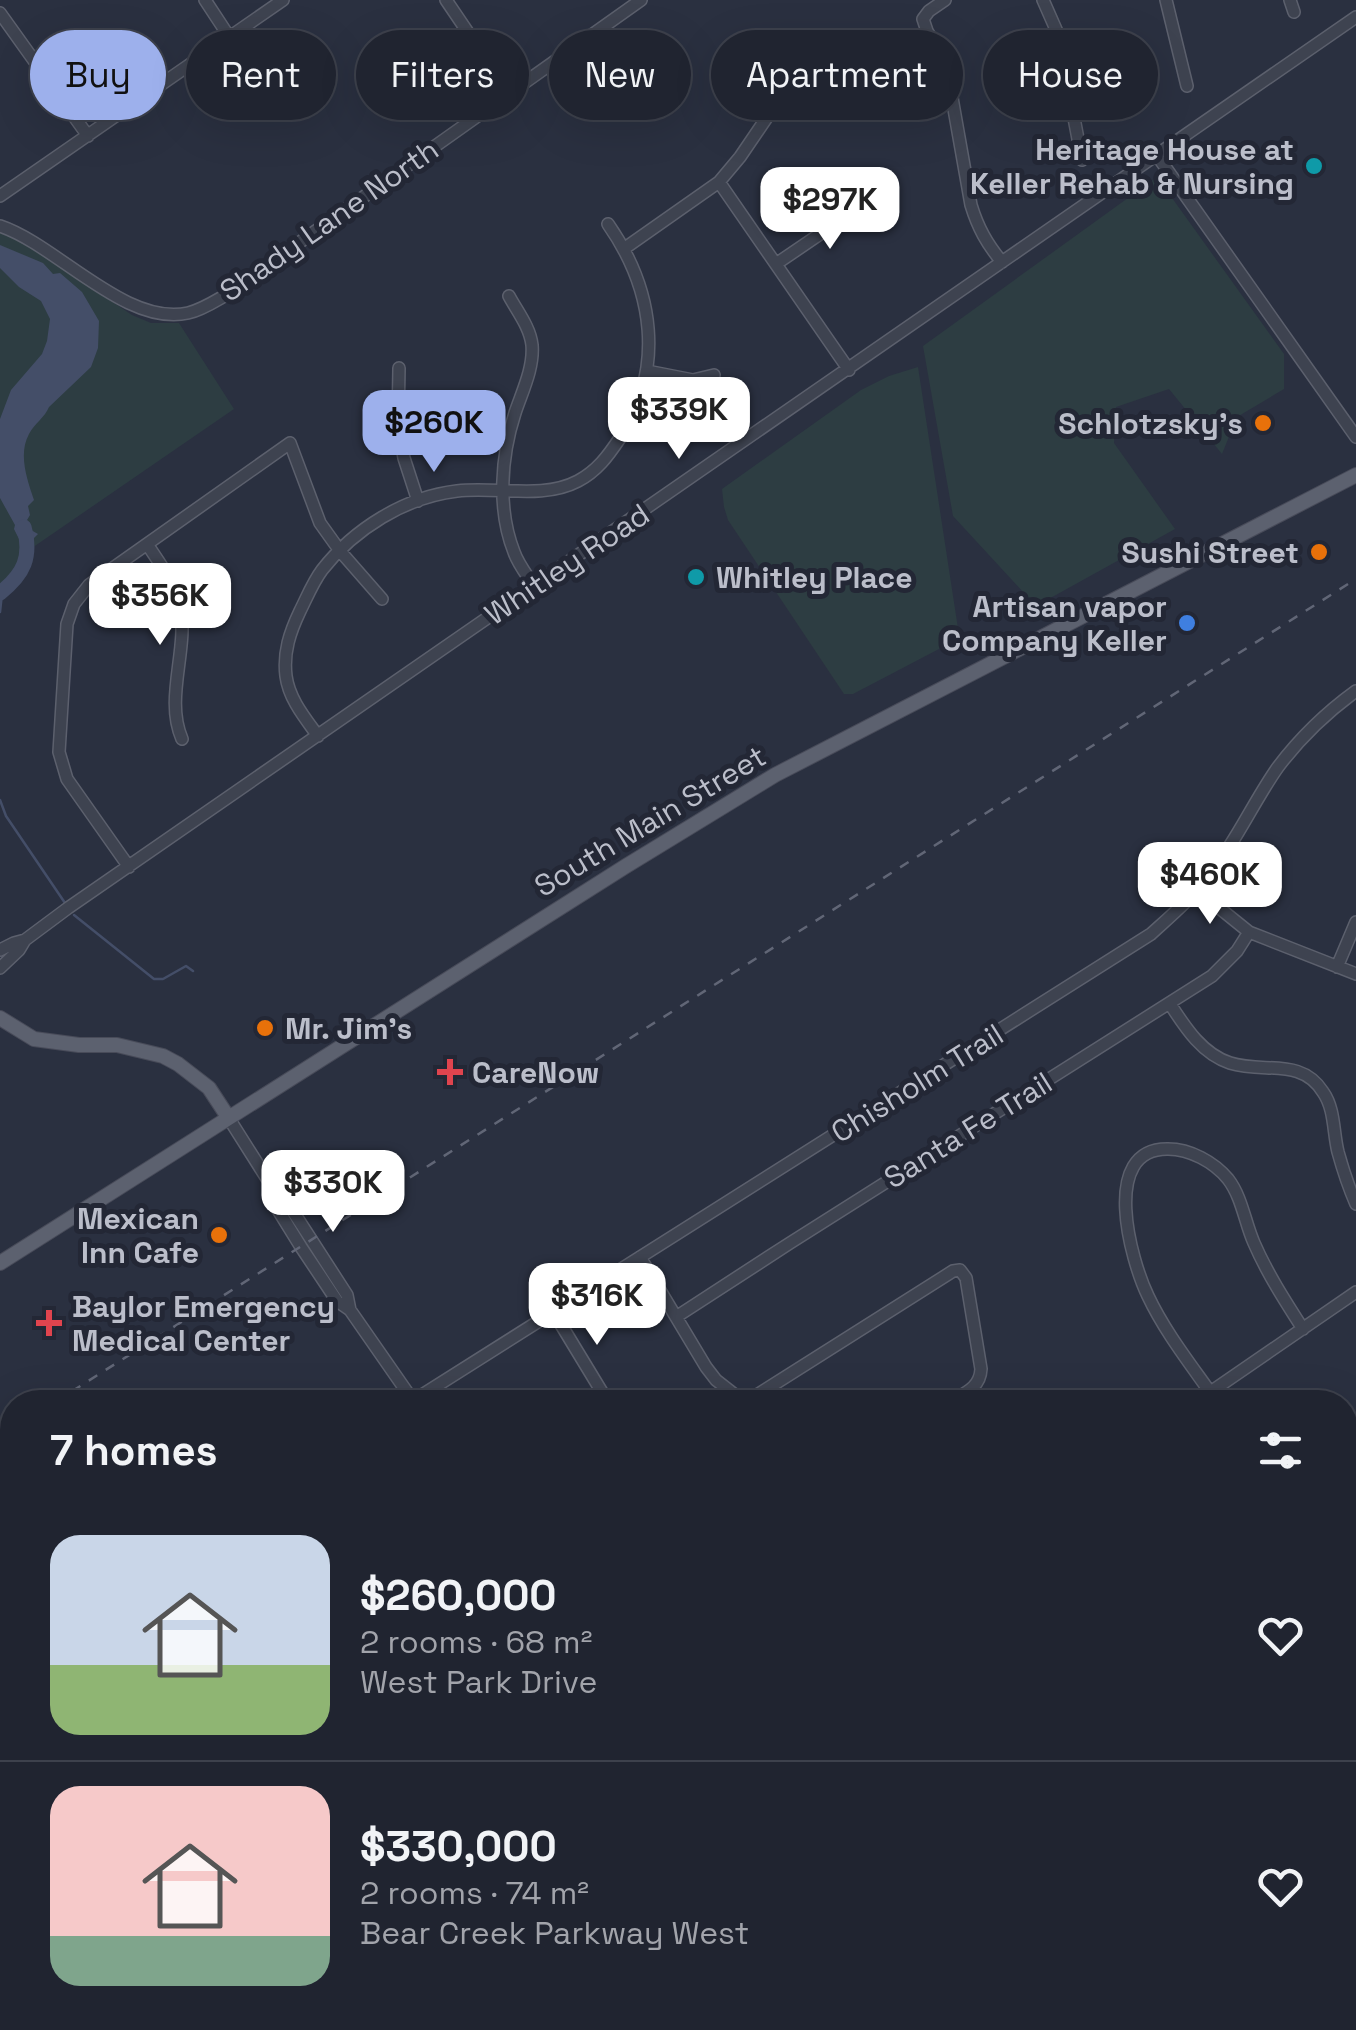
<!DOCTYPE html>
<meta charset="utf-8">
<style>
body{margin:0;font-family:"Space Grotesk",sans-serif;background:#282c38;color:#f1f3f6;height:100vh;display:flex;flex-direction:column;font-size:38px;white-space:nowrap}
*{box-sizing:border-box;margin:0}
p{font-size:32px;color:#a2a4ab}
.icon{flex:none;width:55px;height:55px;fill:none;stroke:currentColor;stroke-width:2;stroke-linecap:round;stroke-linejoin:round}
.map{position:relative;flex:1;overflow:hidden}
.details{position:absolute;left:0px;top:1390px;width:1358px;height:640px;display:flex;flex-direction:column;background:#202430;border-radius:40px 40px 0 0;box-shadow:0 10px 40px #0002,0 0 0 2px #3d414c}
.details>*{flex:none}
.hud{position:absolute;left:30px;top:30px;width:1298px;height:90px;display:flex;gap:20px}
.price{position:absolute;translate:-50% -85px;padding:0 22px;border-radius:20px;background:#fff;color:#222;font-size:32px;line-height:65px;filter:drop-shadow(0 2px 5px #0008)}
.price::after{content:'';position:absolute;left:50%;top:60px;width:30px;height:22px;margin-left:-15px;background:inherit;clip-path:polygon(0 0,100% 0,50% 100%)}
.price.current{background:#9db0ec;color:#111}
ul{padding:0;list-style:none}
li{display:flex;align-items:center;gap:30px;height:250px;padding:0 50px}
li+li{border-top:2px solid #3d414c}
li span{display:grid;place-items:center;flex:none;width:280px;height:200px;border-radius:30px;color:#555}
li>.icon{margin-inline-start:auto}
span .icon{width:120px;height:120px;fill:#fffc;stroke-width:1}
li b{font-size:42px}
h2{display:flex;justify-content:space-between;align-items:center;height:120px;padding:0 50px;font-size:42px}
.chip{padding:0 35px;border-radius:45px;background:#202430;box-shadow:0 10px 40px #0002,0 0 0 2px #3d414c;font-size:35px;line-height:90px}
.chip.current{background:#9db0ec;color:#111}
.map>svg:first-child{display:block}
.green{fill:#2d3d42}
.water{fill:#444e68}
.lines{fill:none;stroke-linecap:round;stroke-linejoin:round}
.stream{stroke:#444e68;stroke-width:2.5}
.river{stroke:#444e68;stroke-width:15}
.minor-casing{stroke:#5c606d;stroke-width:14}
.major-casing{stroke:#484b59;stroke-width:16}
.minor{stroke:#3e4350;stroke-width:11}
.major{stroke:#5c616f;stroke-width:14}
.rail{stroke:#616676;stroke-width:2.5;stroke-dasharray:10 10;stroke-linecap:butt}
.culture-dot{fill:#0f9aa8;stroke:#232735;stroke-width:4}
.food-dot{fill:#e8710a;stroke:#232735;stroke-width:4}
.shop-dot{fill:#3f7fe0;stroke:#232735;stroke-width:4}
.health-dot{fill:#e0444e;stroke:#232735;stroke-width:4}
.labels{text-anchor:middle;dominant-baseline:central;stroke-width:10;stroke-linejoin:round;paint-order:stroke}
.poi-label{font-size:30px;font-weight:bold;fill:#bbbeca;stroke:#232735;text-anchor:end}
.street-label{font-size:30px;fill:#bbbeca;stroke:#232735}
</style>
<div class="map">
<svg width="1356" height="2030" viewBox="0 0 1356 2030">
<rect width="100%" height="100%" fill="#2a3040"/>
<path class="green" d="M1157 177 1284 354V389L1237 417 1222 454 1169 389 1116 407 1114 443 1175 529 1036 606 953 516 923 346Z
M0 226 132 315 151 323H179L234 409 29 550 20 572 0 593Z
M918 367 959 635 939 649 853 694H844L728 520 724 507 722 489 861 390 889 376Z
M0 1453 12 1471V2018H432L414 2030H0Z"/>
<path class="water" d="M0 245 43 263 53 274 60 273 82 292 99 321 98 348 91 367 49 407C45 417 35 423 29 434 18 454 27 479 34 500L28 506 30 515 27 520 31 530 38 534 34 538V542L21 543 14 529 15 525 0 498V419L11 390 42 354 47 341 50 319 41 301 19 287 0 268Z"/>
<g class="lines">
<path class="stream" d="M0 612 2 593
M0 800 6 816 65 903
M74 915 154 979H163L186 966 193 971
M0 2016 10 2030"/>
<path class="river" d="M0 593C24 574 32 557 24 527
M0 1451 12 1463
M664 2018 669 2030"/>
<g class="minor-casing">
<path id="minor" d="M205 0 230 38
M446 0 509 93
M945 0 929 11 923 19 927 31 946 64 971 205C978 228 987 244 1002 262
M1043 0 1058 34 1082 160
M1166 0 1187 86
M1290 0 1294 12
M0 13 88 136
M1156 154 1356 437
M719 182 849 370
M0 196 283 0
M0 226C57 245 126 327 188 313 201 310 212 303 224 296L641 0
M625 248 719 182 740 157 772 110 817 76 836 67
M776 264 845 217 852 209
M509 296C517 311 530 327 532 345 534 368 522 392 515 413 501 456 497 509 514 552 518 564 527 575 534 586
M399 368 398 424 404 458 418 501
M647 371 693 380 714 375
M147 544C160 564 175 583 180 606 189 649 164 698 182 739
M318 736C305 718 289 699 286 676 283 652 290 632 300 611 307 597 313 582 322 570 354 529 405 497 457 491 496 486 542 500 578 481 597 471 608 456 620 438 665 368 654 290 608 224
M129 867 67 779 59 752 67 624 74 604 89 585 290 443 320 523 340 551 382 599
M1197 890 1249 932 1356 974
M0 950 14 943 25 940
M1337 967 1356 922
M0 968 19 950 25 940 68 908 1356 17
M1170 1004C1185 1027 1202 1054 1230 1063 1264 1074 1301 1057 1323 1092 1335 1109 1333 1132 1338 1152 1343 1170 1349 1188 1356 1204
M228 1117 271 1185 285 1199 347 1295 350 1310 414 1402
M271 1185 275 1205 301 1247 337 1301 350 1310
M640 1257 706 1367 716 1380 744 1402
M554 1313 608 1402
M676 1317 790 1243 1212 976 1237 951 1249 932
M1210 1392C1188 1361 1164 1330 1148 1296 1131 1261 1099 1148 1168 1149 1190 1149 1214 1162 1228 1179 1242 1197 1245 1223 1254 1243 1267 1273 1285 1301 1303 1329
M411 1402 1151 934C1172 915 1194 896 1211 873 1237 840 1254 801 1278 767 1300 738 1327 712 1356 691
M746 1402 953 1271 960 1270 966 1278 981 1369C980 1388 965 1393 950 1402
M1196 1402 1356 1292
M1345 1571 1356 1563
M0 1679 12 1663
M0 1902 12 1920
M1345 1953 1356 1945
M81 2018 89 2030
M894 2018 903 2030
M1232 2030 1250 2018"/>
</g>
<g class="major-casing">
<path id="major" d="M0 1018 34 1039 79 1045H117L163 1056 178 1064 209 1088 228 1117
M0 1263 626 866 775 775 1356 475"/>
</g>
<use href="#minor" class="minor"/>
<use href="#major" class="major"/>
<path class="rail" d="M55 1402 1356 579
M0 1438 12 1430"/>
</g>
<g class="culture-dot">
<circle cx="1314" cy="166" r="10"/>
<circle cx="696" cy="577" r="10"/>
</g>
<g class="food-dot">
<circle cx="1263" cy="423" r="10"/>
<circle cx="1319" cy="552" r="10"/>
<circle cx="265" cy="1028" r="10"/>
<circle cx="219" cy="1235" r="10"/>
</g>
<circle class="shop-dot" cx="1187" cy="623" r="10"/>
<g class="health-dot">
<path d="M445 1057h10v10h10v10h-10v10h-10v-10h-10v-10h10z"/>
<path d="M44 1308h10v10h10v10h-10v10h-10v-10h-10v-10h10z"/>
</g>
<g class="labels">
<g class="poi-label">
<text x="1294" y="149">Heritage House at<tspan x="1294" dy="34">Keller Rehab &amp; Nursing</tspan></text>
<text x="1243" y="423">Schlotzsky's</text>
<text x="1299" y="552">Sushi Street</text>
<text x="716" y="577" text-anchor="start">Whitley Place</text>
<text x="1167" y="606">Artisan vapor<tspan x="1167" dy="34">Company Keller</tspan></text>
<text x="285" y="1028" text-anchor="start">Mr. Jim's</text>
<text x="472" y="1072" text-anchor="start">CareNow</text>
<text x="199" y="1218">Mexican<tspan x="199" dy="34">Inn Cafe</tspan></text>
<text x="72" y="1306" text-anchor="start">Baylor Emergency<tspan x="72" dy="34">Medical Center</tspan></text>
</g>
<g class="street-label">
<text transform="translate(329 220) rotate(-35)">Shady Lane North</text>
<text transform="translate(567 564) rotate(-34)">Whitley Road</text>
<text transform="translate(650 821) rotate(-31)">South Main Street</text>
<text transform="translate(917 1083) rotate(-32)">Chisholm Trail</text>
<text transform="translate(968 1130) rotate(-32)">Santa Fe Trail</text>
</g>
</g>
</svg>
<b class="price" style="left:830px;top:252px">$297K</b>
<b class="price" style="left:679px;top:462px">$339K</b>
<b class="price current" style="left:434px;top:475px">$260K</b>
<b class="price" style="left:160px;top:648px">$356K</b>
<b class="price" style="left:1210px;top:927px">$460K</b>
<b class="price" style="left:333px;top:1235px">$330K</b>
<b class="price" style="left:597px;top:1348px">$316K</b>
<div class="hud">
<a class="chip current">Buy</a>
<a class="chip">Rent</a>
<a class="chip">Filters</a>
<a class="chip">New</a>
<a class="chip">Apartment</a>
<a class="chip">House</a>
</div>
<section class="details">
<h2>7 homes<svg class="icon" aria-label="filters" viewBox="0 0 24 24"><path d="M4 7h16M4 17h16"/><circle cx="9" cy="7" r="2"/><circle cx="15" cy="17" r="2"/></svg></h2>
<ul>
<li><span style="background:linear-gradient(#c9d6e8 65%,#8fb573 0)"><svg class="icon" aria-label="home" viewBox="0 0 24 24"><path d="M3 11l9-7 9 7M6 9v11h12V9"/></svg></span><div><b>$260,000</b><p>2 rooms · 68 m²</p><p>West Park Drive</p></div><svg class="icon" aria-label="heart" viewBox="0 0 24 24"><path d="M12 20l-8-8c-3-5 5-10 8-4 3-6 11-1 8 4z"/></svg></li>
<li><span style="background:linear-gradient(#f6c9c9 75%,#7fa58c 0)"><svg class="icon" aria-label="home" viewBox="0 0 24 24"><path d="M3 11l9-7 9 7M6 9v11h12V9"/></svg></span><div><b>$330,000</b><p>2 rooms · 74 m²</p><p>Bear Creek Parkway West</p></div><svg class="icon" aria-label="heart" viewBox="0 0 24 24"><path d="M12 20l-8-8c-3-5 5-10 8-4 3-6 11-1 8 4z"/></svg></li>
</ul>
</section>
</div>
